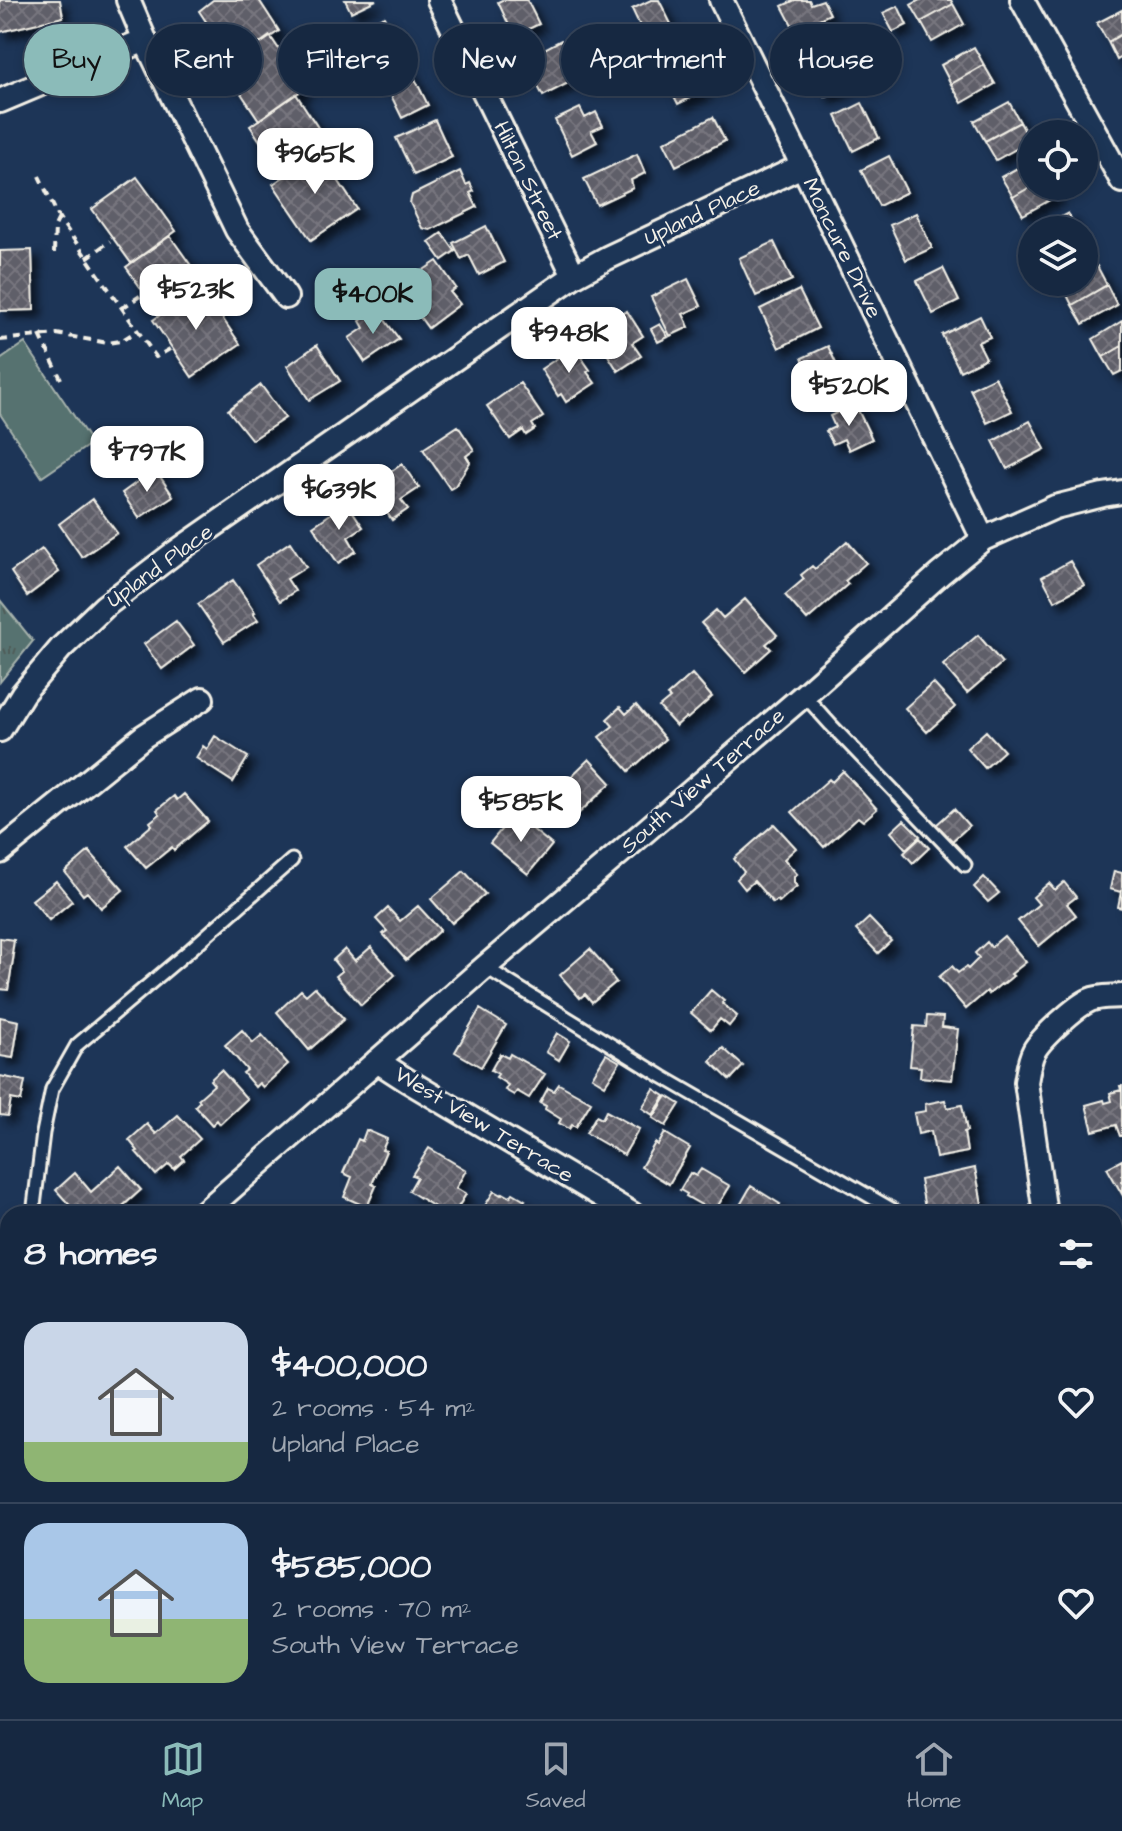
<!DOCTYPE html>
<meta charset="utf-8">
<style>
body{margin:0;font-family:"Architects Daughter",sans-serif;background:#23344c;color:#f1f3f6;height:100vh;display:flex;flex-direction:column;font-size:30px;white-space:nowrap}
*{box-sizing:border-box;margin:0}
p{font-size:26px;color:#9ea6b1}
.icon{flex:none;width:44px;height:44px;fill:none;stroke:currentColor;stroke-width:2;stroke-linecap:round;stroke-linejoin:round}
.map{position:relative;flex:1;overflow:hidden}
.side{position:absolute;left:0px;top:1206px;width:1122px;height:514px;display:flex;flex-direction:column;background:#162841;border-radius:24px 24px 0 0;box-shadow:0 4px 12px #0003,0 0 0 2px #35445a}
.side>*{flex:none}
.top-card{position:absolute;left:24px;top:24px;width:1074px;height:72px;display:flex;gap:16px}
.controls{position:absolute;left:1018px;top:120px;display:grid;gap:16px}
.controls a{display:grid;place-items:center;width:80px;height:80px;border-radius:50%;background:#162841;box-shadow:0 4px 12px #0003,0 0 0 2px #35445a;font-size:40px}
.price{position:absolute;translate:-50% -68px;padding:0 18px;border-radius:16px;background:#fff;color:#222;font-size:26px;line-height:52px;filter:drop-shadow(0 2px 4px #0008)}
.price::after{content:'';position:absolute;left:50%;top:48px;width:24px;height:18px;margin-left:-12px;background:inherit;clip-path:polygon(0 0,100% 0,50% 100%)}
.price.selected{background:#8bbbb9;color:#111}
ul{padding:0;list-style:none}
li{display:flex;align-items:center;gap:24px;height:200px;padding:0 24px}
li+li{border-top:2px solid #35445a}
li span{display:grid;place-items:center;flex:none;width:224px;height:160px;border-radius:24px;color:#555}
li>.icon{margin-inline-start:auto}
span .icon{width:96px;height:96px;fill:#fffc;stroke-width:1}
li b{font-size:34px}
h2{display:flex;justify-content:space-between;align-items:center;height:96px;padding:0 24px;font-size:34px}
.tag{padding:0 28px;border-radius:36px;background:#162841;box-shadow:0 4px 12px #0003,0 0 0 2px #35445a;font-size:28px;line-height:72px}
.tag.selected{background:#8bbbb9;color:#111}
.menu{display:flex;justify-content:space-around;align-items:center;height:112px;border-top:2px solid #35445a;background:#162841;font-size:22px;color:#9ea6b1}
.menu a{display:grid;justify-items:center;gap:4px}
.menu .selected{color:#8bbbb9}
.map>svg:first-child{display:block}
.grass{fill:url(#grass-tufts);stroke:#a6b2ac;stroke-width:2}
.pitch{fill:#577270;stroke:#a6b2ac;stroke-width:2}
.building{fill:url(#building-cross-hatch);stroke:#f4f1e8;stroke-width:2;filter:url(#shadow)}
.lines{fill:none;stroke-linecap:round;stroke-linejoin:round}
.lane-casing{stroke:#f4f1e8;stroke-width:17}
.street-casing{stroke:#f4f1e8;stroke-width:28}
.path{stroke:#f4f1e8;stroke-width:4;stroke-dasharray:8 6;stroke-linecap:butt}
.lane{stroke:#1d3557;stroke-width:11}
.street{stroke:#1d3557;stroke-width:22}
.labels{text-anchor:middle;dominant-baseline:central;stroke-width:6;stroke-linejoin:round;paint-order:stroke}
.street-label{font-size:22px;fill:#f4f1e8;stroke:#1d3557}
</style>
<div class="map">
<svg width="1122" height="1719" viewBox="0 0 1122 1719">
<defs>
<pattern id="grass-tufts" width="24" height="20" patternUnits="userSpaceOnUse" patternTransform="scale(2)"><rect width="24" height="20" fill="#577270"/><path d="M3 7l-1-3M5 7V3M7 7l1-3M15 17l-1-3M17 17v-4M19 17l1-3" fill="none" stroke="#4f5b59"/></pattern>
<pattern id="building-cross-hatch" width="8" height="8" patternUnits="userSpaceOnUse" patternTransform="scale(2)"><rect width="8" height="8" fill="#5f5e69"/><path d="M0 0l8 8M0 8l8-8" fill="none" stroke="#77767e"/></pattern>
<filter id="shadow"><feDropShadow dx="7" dy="7" stdDeviation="4" flood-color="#0009"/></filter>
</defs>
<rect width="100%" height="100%" fill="#1d3557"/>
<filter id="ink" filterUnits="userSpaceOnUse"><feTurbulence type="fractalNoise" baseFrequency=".0125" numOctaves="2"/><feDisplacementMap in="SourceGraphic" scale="16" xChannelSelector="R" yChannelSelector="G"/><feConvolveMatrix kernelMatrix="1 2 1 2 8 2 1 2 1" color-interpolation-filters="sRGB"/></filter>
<g filter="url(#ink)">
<path class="grass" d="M0 600 33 641 0 682Z"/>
<path class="pitch" d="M25 343 92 443 42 477 0 414V360Z"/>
<path class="building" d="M0 0H60L63 17 0 32Z
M213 0H259L279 31 233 62 199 11Z
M345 0H376L351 12Z
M502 0H527L539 24 514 36 498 2Z
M651 0H659L675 32 649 45 632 9Z
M795 0H809L811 4 823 0 830 14 819 19 824 30 801 42 782 6Z
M920 0H951L953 4 921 22 911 5Z
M953 4 964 24 932 42 921 22Z
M898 6 907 25 893 32 883 13Z
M1122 10V34L1108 42 1097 23Z
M384 16 402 53 377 66 371 53 363 57 359 49 367 45 359 29Z
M1122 34V57L1117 60 1108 42Z
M270 36 305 88 259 120 224 68Z
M561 40 571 58 561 64 570 82 543 96 524 60Z
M974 47 984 65 951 84 941 65Z
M834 49 839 57 847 53 856 71 847 76 851 84 825 97 808 62Z
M687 56 693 67 699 64 705 76 699 79 705 91 678 104 660 68Z
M984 65 995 84 962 103 951 84Z
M410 69 428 105 402 118 384 81Z
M296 94 330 146 284 177 250 126Z
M1009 102 1020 122 985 141 974 121Z
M862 103 879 138 853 151 836 116Z
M580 108 585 118 596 112 603 126 591 131 597 142 572 155 555 120Z
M713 117 725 141 676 166 664 142Z
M435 120 452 157 414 175 396 138Z
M1020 122 1030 141 996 160 985 141Z
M320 153 357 209 311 240 273 184Z
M637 154 645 173 631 180 633 188 597 205 584 179Z
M889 156 907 192 879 206 861 170Z
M1032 160V186L1013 197 1001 177Z
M460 171 466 185 470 183 474 191 470 193 477 207 430 230 422 228 410 203 412 195Z
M137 177 176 231 131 263 92 209Z
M1032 186H1051L1057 196 1023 215 1013 197Z
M916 213 932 248 906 260 890 225Z
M1068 213 1077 230H1037Z
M486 226 504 262 479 275 469 255 461 259 453 243Z
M442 233 455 251 442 260 429 242Z
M170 236 204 284 160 315 126 267Z
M774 242 792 280 756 296 739 258Z
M32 250 34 310 0 311V251Z
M437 261 456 288 450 292 460 304 428 328 398 287Z
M1097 266 1107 285 1072 305 1062 285 1067 282H1084V273Z
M943 268 959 301 933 314 917 281Z
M688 279 701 306 683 314 689 327 670 336 651 297Z
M1107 285 1117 305 1083 324 1072 305Z
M201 287 240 344 192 377 153 320Z
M799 290 818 328 779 348 760 309Z
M376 308 399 339 365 362 349 338 364 328 360 321Z
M627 311 643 336 632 343 641 356 618 371 594 333Z
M980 316 990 337 978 342 986 358 960 371 942 335Z
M1122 321V346L1103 357 1093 339Z
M660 324 668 337 658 342 651 329Z
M317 345 340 381 309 400 287 366Z
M828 346 848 390 829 399 825 391 809 399 800 379 809 375 802 358Z
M1122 346V371L1114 375 1103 357Z
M574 347 590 370 587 372 595 383 566 402 561 394 558 396 541 369Z
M995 377 1012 411 987 423 970 389Z
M520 383 543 417 532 424 535 429 526 435 523 430 510 439 487 406Z
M261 385 285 418 252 440 228 410Z
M855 404 872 439 849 450 844 439 833 444 826 431 835 427 830 416Z
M1030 421 1045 449 1007 469 993 441Z
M458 426 474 450 466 456 470 462 455 486 450 489 423 449Z
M402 464 419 488 401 500 408 509 392 520 369 487Z
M155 469 173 496 139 518 122 493Z
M92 499 117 533 82 557 59 524Z
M347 503 363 527 348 537 356 551 338 563 313 526Z
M847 541 866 563 845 581 848 584 807 620 785 595 804 579 801 575 812 566 815 569Z
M290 542 306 567 287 579 295 591 280 601 256 565Z
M42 549 59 572 27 596 11 572Z
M1070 561 1084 585 1055 601 1042 577Z
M233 580 255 612 253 613 258 620 224 642 198 604Z
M745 599 777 635 766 644 771 649 745 672 701 623 716 610 723 618Z
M176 621 194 645 162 669 144 644Z
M978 635 1002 663 967 693 943 665Z
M692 674 712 697 687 719 686 717 676 726 659 707 670 698 667 696Z
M933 683 955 707 927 732 905 708Z
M636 705 665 739 629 771 599 737 613 726 607 719 620 707 626 714Z
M986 731 1004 751 985 768 967 748Z
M215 736 248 757 233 782 196 758 203 746 207 749Z
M589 759 611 783 579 813 557 790Z
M843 771 877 809 863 821 858 817 824 847 792 812 829 779 832 782Z
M184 794 208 821 174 850 172 847 146 868 127 846 152 825 150 822 160 814 157 810 174 796 177 800Z
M954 809 969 826 951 842 936 825Z
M514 814 552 845 528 874 490 843Z
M904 820 920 836 906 849 891 832Z
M774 824 796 848 784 859 797 874 794 877V883L797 886 779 902 777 900 773 903 754 881 745 889 737 879 744 872 734 859Z
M920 838 929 848 913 863 904 853Z
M89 851 123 890 101 908 87 892 83 895 65 872Z
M464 871 485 894 452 923 431 899Z
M1114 871 1122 873V908L1118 907 1121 892 1110 889Z
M984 877 999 893 988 902 974 887Z
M56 881 72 901 49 920 32 900Z
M1064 882 1076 897 1067 904 1076 915 1039 946 1018 921 1039 904 1033 897 1049 883 1055 890Z
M418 906 440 930 406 960 383 934 387 931 376 919 388 908 400 921Z
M869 918 891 941 878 953 856 930Z
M1004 936 1026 962 1011 974 1013 976 1002 985 1001 984 989 994 987 991 966 1009 939 977 952 966 958 973 966 967 968 969 979 958 975 953 987 942 991 947Z
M0 938 14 940 12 954H14L8 990 0 989Z
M371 947 395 975 361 1005 336 976 342 971 333 960 345 949 355 961Z
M590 949 610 972 609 973 616 982 592 1002 585 994 580 998 560 975Z
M315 987 344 1019 309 1050 277 1012 301 990 306 995Z
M711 990 724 1001 722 1003 737 1016 729 1026 720 1019 711 1030 691 1013Z
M480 1009 506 1025 481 1067 455 1052Z
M927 1016 943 1017 942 1027 958 1029 952 1080 920 1077 921 1067 910 1066 914 1026 926 1027Z
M0 1017 19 1021 13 1058 0 1056Z
M242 1030 253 1043 262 1035 288 1064 263 1087 259 1083 255 1087 243 1073 247 1070 225 1045Z
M557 1033 570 1041 559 1060 546 1052Z
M723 1048 743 1066 730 1080 710 1061Z
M500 1054 508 1058 510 1054 545 1074 529 1098 517 1091 514 1095 505 1090 508 1085 496 1077 498 1074 491 1070Z
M606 1054 620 1062 605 1085 592 1077Z
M221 1070 247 1099 220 1124 217 1120 212 1125 195 1106 200 1101 198 1099 214 1085 210 1080Z
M0 1076 25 1081 21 1101 11 1099 8 1116 0 1115Z
M559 1084 591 1102 576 1127 572 1125 569 1129 559 1123 561 1119 545 1109 546 1106 540 1103 548 1088 554 1091Z
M1120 1086H1122V1136H1120L1116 1125 1093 1131 1086 1105 1104 1100 1105 1103 1112 1101 1110 1093 1121 1090Z
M654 1089 665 1096 653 1115 642 1108Z
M667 1096 680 1104 666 1126 653 1118Z
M945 1100 947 1108 962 1105 967 1131 964 1132 967 1152 936 1158 931 1131 918 1134 914 1113 926 1111 925 1104Z
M606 1111 639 1129 624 1155 586 1133 596 1116 602 1119Z
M178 1115 200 1139 181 1156 184 1160 174 1169 169 1164 156 1175 136 1152 138 1151 129 1140 147 1124 156 1134Z
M366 1130 387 1139 382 1150 386 1151 372 1184 376 1186 367 1207 344 1197 352 1177 343 1173 358 1139 362 1141Z
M665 1133 690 1148 669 1184 641 1167 655 1143 658 1145Z
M429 1148 466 1170 456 1188 466 1194 454 1214H440L436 1212 438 1209 409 1191 417 1177 412 1175Z
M1122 1160V1194L1107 1168Z
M120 1166 141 1190 123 1206 126 1210 121 1214H112L110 1212 108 1214H91L88 1211 85 1214 78 1206 74 1210 56 1190 75 1173 91 1192Z
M975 1168 984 1214H926L920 1180Z
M701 1169 730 1186 714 1212 686 1196 687 1194 680 1190 690 1173 696 1176Z
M751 1186 780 1204 774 1214H735Z
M494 1191 501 1195 503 1193 510 1197 513 1193 525 1200 522 1204 530 1209 527 1214H480Z
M0 1349 8 1350 5 1374 0 1373Z
M0 1597 8 1599 7 1664 0 1662Z
M1122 1646V1686L1118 1680 1114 1683V1652Z
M464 1712H497L496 1719H462Z
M515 1712H550L549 1719H514Z
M578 1712H632L630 1719H577Z
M651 1712 681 1717V1715L708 1719H649Z"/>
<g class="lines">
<g class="lane-casing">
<path id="lane" d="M804 695 831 725 965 865
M485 967 663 1077 895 1211 897 1214
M33 1214 43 1133 52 1089 77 1045 191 949 292 860
M0 1410 8 1411
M1114 1518 1122 1530
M0 1689 8 1691
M126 1712 165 1719"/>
</g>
<g class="street-casing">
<path id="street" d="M128 0 145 40 237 230 286 297
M439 0 574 276
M721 0 813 187 983 539
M1022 0 1122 181
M0 101 145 40
M0 730 23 693 61 648 105 606 173 554 574 276 607 258 802 166
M0 852 144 736 202 699
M377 1061 408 1081 632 1214
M202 1214 485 967 635 840 804 695 940 574 983 539 1055 507 1103 495 1122 492
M1045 1214 1026 1082C1028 1072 1029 1060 1034 1051 1041 1038 1076 1006 1090 1000 1099 996 1112 997 1122 996
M0 1254 8 1256
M1114 1284 1122 1286
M0 1546 8 1548
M982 1712 1030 1718 1052 1712
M1078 1712 1083 1719
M428 1719 429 1712"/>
</g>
<path class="path" d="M39 176 59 218 156 357 170 349
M54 253 55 226 59 218
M87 258 110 241
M122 308 140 296
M40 335 61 379
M0 340 57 334 108 343 121 341 137 331"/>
<use href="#lane" class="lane"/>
<use href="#street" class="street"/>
</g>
</g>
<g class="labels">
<g class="street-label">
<text transform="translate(528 181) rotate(64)">Hilton Street</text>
<text transform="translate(702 213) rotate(-25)">Upland Place</text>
<text transform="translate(842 248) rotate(64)">Moncure Drive</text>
<text transform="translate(160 566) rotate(-36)">Upland Place</text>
<text transform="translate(703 781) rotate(-41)">South View Terrace</text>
<text transform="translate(484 1125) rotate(31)">West View Terrace</text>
</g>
</g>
</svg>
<div class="controls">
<a><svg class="icon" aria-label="locate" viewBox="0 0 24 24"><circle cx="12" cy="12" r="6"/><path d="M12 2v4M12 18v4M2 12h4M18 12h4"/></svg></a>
<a><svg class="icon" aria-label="layers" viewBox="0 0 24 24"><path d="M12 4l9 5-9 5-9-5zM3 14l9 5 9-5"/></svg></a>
</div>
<b class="price" style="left:315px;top:196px">$965K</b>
<b class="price" style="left:196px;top:332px">$523K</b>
<b class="price selected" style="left:373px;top:336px">$400K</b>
<b class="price" style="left:569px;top:375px">$948K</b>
<b class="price" style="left:849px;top:428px">$520K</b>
<b class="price" style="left:147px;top:494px">$797K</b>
<b class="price" style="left:339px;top:532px">$639K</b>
<b class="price" style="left:521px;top:844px">$585K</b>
<div class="top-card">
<a class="tag selected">Buy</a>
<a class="tag">Rent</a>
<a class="tag">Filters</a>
<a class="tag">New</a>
<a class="tag">Apartment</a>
<a class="tag">House</a>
</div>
<section class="side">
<h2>8 homes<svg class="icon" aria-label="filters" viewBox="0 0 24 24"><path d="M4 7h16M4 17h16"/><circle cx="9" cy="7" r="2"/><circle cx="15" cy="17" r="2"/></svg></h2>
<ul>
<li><span style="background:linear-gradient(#c9d6e8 75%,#8fb573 0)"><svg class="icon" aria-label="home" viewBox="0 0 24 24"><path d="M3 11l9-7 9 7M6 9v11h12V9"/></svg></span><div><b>$400,000</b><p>2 rooms · 54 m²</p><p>Upland Place</p></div><svg class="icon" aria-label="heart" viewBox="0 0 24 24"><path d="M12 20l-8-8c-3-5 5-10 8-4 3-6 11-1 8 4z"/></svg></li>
<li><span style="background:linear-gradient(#a9c7e8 60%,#8fb573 0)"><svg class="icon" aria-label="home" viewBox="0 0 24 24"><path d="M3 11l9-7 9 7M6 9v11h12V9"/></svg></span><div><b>$585,000</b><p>2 rooms · 70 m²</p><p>South View Terrace</p></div><svg class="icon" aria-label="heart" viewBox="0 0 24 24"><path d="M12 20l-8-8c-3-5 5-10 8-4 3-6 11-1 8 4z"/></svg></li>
</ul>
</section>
</div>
<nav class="menu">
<a class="selected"><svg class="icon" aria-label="map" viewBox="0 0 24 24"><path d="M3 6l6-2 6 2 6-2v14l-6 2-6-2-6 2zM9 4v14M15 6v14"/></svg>Map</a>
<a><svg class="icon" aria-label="saved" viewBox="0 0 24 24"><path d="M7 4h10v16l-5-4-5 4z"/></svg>Saved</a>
<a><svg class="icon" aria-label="home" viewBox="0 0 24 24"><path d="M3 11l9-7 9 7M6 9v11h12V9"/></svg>Home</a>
</nav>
